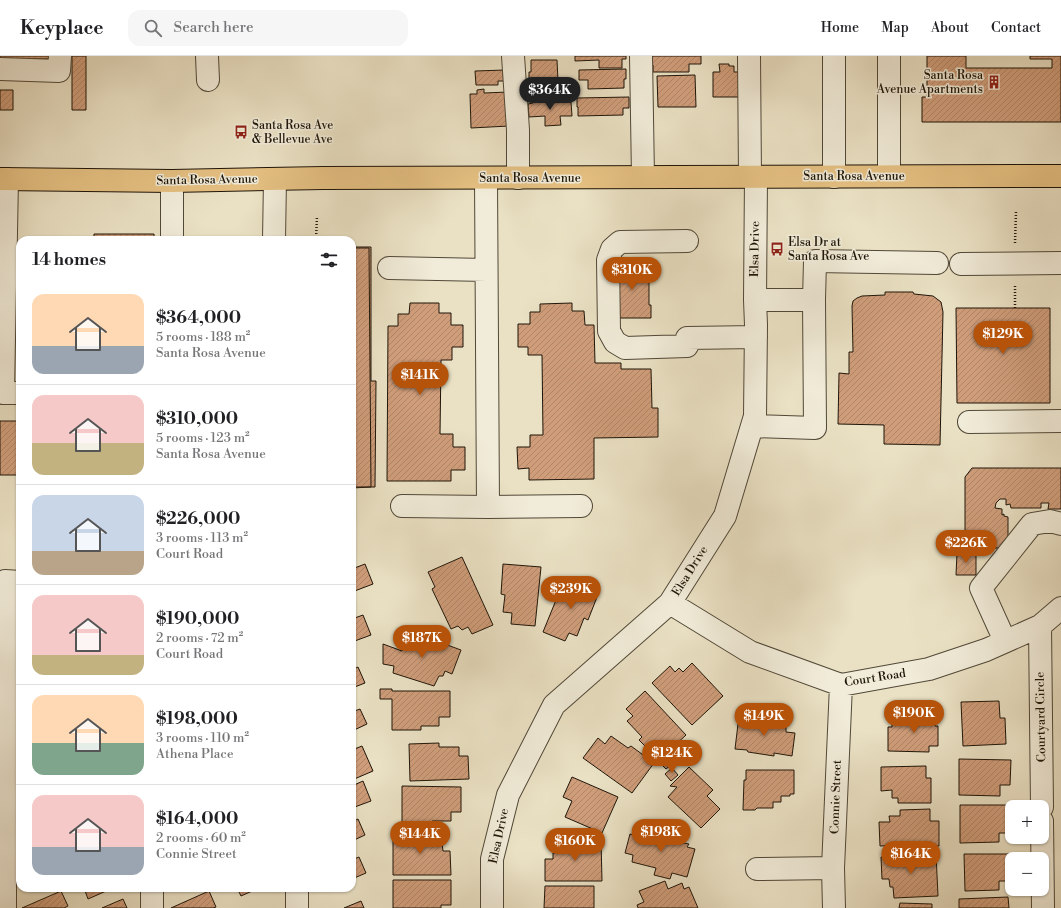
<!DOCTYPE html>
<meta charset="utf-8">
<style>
body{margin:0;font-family:"Libre Bodoni",serif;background:#f6f6f6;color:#202124;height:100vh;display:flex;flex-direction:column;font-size:15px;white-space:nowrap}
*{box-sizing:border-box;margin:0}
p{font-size:13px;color:#757577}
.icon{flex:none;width:22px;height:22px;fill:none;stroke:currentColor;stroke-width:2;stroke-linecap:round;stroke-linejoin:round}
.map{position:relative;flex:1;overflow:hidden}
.panel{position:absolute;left:16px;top:180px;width:340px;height:656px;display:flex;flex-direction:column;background:#fff;border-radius:12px;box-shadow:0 1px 3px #0004}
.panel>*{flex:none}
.controls{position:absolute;left:1005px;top:744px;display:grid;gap:8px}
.controls a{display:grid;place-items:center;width:44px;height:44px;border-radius:8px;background:#fff;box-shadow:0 1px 3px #0004;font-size:20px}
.price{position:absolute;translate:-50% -34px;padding:0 9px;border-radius:14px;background:#b45309;color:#fff;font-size:13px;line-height:26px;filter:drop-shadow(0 1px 2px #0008)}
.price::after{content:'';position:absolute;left:50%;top:24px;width:12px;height:9px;margin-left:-6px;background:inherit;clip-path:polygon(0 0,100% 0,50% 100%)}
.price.active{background:#222;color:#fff}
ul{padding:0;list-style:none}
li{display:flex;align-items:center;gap:12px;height:100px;padding:0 16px}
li+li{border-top:1px solid #e0e0e0}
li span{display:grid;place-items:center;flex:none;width:112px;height:80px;border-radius:12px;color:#555}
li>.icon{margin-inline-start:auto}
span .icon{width:48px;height:48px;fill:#fffc;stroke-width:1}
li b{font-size:17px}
h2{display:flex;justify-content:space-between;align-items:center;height:48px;padding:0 16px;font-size:17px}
header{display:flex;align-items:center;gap:24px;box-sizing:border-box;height:56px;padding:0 20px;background:#fff;border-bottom:1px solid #e0e0e0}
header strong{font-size:19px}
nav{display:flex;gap:22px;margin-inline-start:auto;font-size:14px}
.search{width:280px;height:36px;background:#f6f6f6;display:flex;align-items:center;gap:10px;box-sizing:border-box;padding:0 14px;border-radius:12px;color:#757577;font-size:15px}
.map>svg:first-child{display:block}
.building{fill:url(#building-hatch);stroke:#1e1509}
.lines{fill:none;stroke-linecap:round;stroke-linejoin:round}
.minor-casing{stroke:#514838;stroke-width:24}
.major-casing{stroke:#1e1509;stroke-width:24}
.path{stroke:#1e1509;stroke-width:2.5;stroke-dasharray:1 2;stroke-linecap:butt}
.minor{stroke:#f1ecd9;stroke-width:22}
.major{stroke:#e5c082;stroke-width:22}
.labels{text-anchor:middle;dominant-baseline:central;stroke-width:3;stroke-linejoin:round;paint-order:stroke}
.poi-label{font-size:12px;fill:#1e1509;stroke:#f1ecd9;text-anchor:start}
.street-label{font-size:12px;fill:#1e1509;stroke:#f1ecd9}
</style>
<header>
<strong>Keyplace</strong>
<div class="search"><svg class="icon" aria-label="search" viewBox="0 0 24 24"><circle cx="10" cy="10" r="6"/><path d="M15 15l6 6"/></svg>Search here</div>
<nav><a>Home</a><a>Map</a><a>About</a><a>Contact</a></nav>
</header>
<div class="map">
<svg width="1061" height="852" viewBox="0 0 1061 852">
<defs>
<pattern id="building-hatch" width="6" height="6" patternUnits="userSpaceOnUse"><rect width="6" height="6" fill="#cf9d7a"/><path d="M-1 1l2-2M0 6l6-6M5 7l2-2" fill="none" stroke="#b18668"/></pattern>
</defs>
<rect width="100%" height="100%" fill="#eae1c4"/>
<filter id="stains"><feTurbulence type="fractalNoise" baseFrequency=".005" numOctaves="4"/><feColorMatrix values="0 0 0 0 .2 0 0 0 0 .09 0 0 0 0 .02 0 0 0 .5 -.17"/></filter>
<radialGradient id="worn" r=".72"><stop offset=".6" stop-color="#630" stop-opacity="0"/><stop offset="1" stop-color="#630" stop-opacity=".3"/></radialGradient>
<path class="building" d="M0 0H51V3H0Z
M72 0H86V54H72Z
M575 0H626V3H622V12H599V4L575 5Z
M650 0H701V8H689V16H653V9H650Z
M927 0H966V12H1052V3H1030V0H1061V66H922V41H927Z
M531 4H557L558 25 569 24V36H558V39L550 40V36L529 37V16H531Z
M719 8H729V10H734V16H739V41H713V16H720Z
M626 13V23H624V32L588 33V24H579V14Z
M505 14V25H498V29H476L475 15Z
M695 19 696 51H658L657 20Z
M484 33V37L508 36 509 70 471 72 470 38H477V34Z
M0 34H13V54H0Z
M533 41H547V47L571 46 572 60H560L561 69 545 70V60L529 61 528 48 533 47Z
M629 41V52H623V59L578 60V51H577V42Z
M94 178H154V184H94Z
M352 191H371V325H376L375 431H352Z
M352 192H369L371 431 352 432Z
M617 203H626V206H646V213H641V224H649V249H651V262H617Z
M885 236H913L914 238 933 240 941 246 943 256 940 389 884 388V369L838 368 839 317 849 318V296H853L852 250 853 245 857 242 862 240 885 239Z
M410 247H439V257H451V269H463V291H452V304H441L440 378H453V391H465V414H451V425H387L388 270H398V258H409Z
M572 247V255H584L585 269H594L595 307H621V313H651L652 352H658V381L594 382V423L529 424V412L518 413 517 391H530V379H543L542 299H528V291H518V268H530V256H540V248Z
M956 252H1050V347H957Z
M0 365H20V419H0Z
M972 412H1061V453H1048L1049 447H1041V452H1011L1010 448 1006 449V443H1000L996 447 995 452 1002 453V459L1004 458V460L1008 461V486L1005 488 1001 489 1000 492 965 493V421Z
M957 497H976V519H956Z
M462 501 493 569 472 578 468 571 462 574 458 570 451 573 432 533 435 531 428 516Z
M365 508 373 528 352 536V513Z
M503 508 541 511 535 570 511 568 512 557 503 556 505 539 501 538Z
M565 522 599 536 588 564 584 562 577 580 569 577 565 585 543 576Z
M363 559 371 579 352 586V563Z
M409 575 461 594 452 618 445 615 443 620H439L434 630 393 617 394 610 383 608V588L402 595Z
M692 607 723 640 692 669 652 627 670 610 675 616 679 612 683 616Z
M358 611 365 627 352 632V614Z
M380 633H392V635H450V661H439V670H421V674H392V643H380Z
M645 635 686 679 659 704 639 684 642 681 627 665 633 660 626 653Z
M999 645 1000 662H1005L1006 688 963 690 961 646Z
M360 653 367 668 352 675V656Z
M748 658 777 661 776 669 786 670V676L795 677 792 700 774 697V700L748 696 747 694 735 693 738 668 746 669Z
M907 659H935V670H938V690H929V696L888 695V671H892V666H907Z
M611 680 628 692 631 690 654 707 632 737 583 702 598 682 605 688Z
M439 687V691H459V700H468L469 723 410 725 409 688Z
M362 690 373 715 352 724V694Z
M665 702 671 709 666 713 660 707Z
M959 703 1011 704 1010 729H1000V740L959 739Z
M926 710V722H931V747H898V742H892V734L881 735V711Z
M689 711 713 734 707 740 720 753 701 772 668 741 677 731 670 730Z
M672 712 678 719 671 725 665 718Z
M746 714H794V738H790V740H781V746H773V752H757L755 754H743L744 724H746Z
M572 721 618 741 602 777 565 761 572 745 563 741Z
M363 725 371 745 352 752V730Z
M402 730 461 731V756H451V765H432V768H402Z
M960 749H1008L1009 777H999V786L960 787Z
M930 753V765H939V790L900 791V789L880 790 879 766H890L889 760H900V754Z
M358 763 365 779 352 785V766Z
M651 771 680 779 678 786 689 788 687 791 695 793 687 821 672 817 670 823 654 819 656 812 632 806 633 799 625 797 630 778 648 783Z
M438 776V787H442L443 795H450L451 819H393V777Z
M601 784 602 825H545V803H553V797H555V785Z
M936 798 938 840 894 842 893 831H890L889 823H882L881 801Z
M964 798H1009V825H999V834L965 835Z
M359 801 366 817 352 823V804Z
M393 824H451V849H441V852H393Z
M665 825 668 833 682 827 684 833 689 831 698 852H638L637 849 644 846 639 835Z
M545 830H594V852H544Z
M84 832H113L88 843Z
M237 832H259L241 840Z
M61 835 68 850 64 852H22Z
M209 835 216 851 213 852H171Z
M1008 841 1009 852H959V843Z
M123 843 127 852H102Z
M361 845 364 852H344Z
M900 847 932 848V852H899Z"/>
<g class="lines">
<g class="minor-casing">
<path id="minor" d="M207 0 208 24
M513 0 518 74V122
M641 0 643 121
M749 0 750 121
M834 0V121
M0 13 59 15 60 0
M889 120V0
M7 123 3 337H20
M172 125V184
M274 184 275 123
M687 185 620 186 612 193 608 204 609 275 615 286 625 292 687 290
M961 208 1061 207
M389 212 486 214
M755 244H814L815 205 937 207
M687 282 756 281
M969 366 1061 365
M752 370 815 372 814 244
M402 450 488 451 486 122
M488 451 581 450
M670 547 750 596 841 629 929 613 986 594 1040 570 1061 552
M1040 570 1042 751
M1005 585 981 532 1032 468 1050 465 1061 468
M1042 765 1043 852
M757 813 833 812
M5 852V525L20 526
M152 852V832
M297 852V832
M492 852V803L508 739 554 649 670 547 725 460 755 360 756 269 755 244 756 121
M834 852 833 812 841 629"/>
</g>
<g class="major-casing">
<path id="major" d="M0 123 172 125 323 122 1061 120"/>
</g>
<path class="path" d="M316 184 317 160
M1015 187 1016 156
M1015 252V228"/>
<use href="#minor" class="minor"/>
<use href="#major" class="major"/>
</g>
<defs>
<g id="building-bare" transform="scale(1.08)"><path d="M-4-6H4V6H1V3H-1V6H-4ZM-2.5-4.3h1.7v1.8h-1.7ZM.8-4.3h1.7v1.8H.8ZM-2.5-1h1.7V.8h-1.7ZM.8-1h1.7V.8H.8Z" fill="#8f2418" stroke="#f1ecd9" stroke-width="2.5" paint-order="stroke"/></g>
<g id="bus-bare" transform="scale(1.08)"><path d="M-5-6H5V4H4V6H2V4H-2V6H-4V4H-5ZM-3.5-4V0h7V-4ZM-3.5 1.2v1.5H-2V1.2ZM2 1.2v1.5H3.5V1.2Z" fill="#8f2418" stroke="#f1ecd9" stroke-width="2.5" paint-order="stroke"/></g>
</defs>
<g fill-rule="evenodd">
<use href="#building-bare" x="994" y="26"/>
<use href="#bus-bare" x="241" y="76"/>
<use href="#bus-bare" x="777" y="193"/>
</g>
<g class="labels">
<g class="poi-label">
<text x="983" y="19" text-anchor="end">Santa Rosa<tspan x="983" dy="14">Avenue Apartments</tspan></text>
<text x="252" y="69">Santa Rosa Ave<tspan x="252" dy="14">&amp; Bellevue Ave</tspan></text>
<text x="788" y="186">Elsa Dr at<tspan x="788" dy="14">Santa Rosa Ave</tspan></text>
</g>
<g class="street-label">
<text x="854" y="120">Santa Rosa Avenue</text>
<text x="530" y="122">Santa Rosa Avenue</text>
<text transform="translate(207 124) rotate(-1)">Santa Rosa Avenue</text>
<text transform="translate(755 193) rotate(-89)">Elsa Drive</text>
<text transform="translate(690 515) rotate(-58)">Elsa Drive</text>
<text transform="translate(875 622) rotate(-9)">Court Road</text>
<text transform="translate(1041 661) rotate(-91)">Courtyard Circle</text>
<text transform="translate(836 741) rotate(-88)">Connie Street</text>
<text transform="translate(499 780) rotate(-78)">Elsa Drive</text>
</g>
</g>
<rect width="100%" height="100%" filter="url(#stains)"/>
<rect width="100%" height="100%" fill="url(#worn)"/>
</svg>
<div class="controls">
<a>+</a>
<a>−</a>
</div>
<b class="price active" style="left:550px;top:55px">$364K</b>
<b class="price" style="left:632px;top:235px">$310K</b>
<b class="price" style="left:1003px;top:299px">$129K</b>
<b class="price" style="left:420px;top:340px">$141K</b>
<b class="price" style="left:966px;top:508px">$226K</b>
<b class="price" style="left:571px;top:554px">$239K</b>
<b class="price" style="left:422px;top:603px">$187K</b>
<b class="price" style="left:914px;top:678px">$190K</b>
<b class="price" style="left:764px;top:681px">$149K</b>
<b class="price" style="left:672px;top:718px">$124K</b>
<b class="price" style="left:661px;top:797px">$198K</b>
<b class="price" style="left:420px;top:799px">$144K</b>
<b class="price" style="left:575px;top:806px">$160K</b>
<b class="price" style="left:911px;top:819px">$164K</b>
<section class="panel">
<h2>14 homes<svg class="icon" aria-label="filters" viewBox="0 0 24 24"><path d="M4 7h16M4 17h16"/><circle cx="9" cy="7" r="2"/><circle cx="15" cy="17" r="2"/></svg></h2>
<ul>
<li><span style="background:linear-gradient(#ffd9b3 65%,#9aa5b1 0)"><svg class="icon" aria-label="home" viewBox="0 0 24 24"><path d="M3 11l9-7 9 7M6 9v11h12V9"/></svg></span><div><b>$364,000</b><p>5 rooms · 188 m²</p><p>Santa Rosa Avenue</p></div></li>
<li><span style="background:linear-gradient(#f6c9c9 60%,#c2b280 0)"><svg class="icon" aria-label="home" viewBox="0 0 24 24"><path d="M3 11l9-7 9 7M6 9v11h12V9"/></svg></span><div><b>$310,000</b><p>5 rooms · 123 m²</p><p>Santa Rosa Avenue</p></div></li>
<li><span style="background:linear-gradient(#c9d6e8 70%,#b9a48a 0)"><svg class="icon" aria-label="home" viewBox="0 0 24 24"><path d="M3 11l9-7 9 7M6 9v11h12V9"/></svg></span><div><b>$226,000</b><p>3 rooms · 113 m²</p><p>Court Road</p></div></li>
<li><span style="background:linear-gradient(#f6c9c9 75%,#c2b280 0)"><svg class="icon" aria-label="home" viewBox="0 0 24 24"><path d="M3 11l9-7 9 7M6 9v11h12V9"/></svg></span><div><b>$190,000</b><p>2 rooms · 72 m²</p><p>Court Road</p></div></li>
<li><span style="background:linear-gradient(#ffd9b3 60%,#7fa58c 0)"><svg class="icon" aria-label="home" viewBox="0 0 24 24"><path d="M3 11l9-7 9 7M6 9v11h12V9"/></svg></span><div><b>$198,000</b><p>3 rooms · 110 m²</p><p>Athena Place</p></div></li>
<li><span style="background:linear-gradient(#f6c9c9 65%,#9aa5b1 0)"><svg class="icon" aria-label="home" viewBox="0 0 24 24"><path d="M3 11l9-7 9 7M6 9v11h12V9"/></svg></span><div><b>$164,000</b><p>2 rooms · 60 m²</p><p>Connie Street</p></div></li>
</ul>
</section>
</div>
